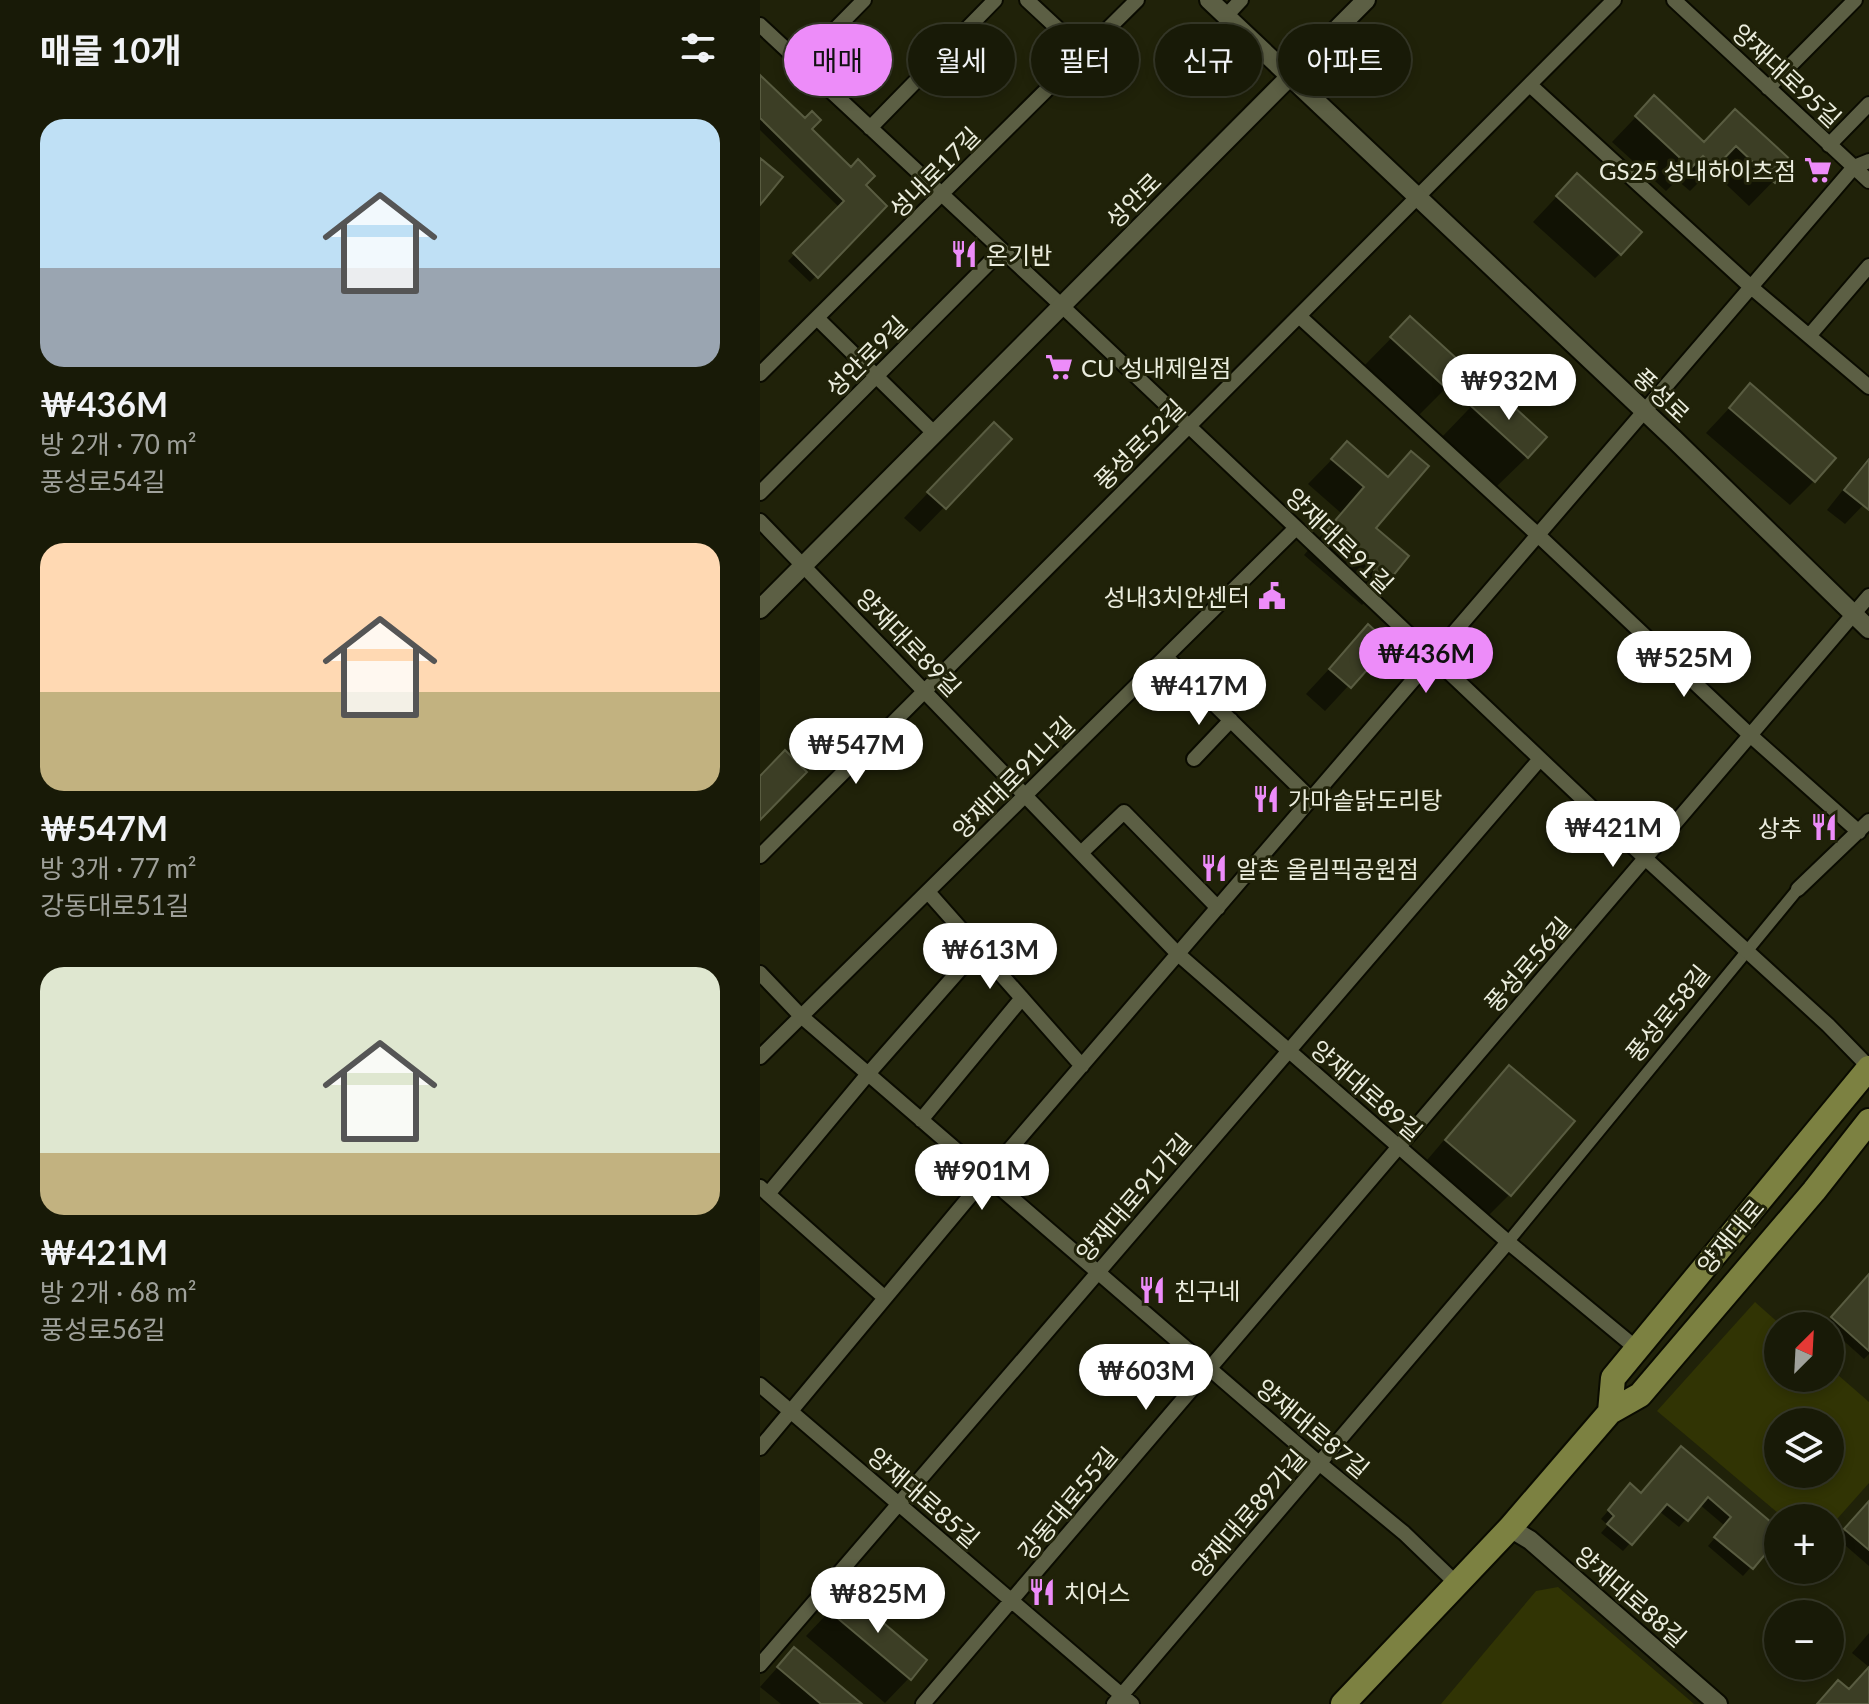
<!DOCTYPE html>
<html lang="ko">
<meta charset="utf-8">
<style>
body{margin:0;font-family:Lato,"Noto Sans KR",sans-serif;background:#252715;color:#f1f3f6;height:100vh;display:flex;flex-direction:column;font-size:30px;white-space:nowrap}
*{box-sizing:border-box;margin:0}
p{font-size:26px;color:#9fa19b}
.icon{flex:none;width:44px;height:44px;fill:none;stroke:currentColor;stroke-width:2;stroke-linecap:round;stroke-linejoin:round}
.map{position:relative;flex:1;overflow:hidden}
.drawer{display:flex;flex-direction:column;background:#181a07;width:760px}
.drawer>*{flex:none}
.top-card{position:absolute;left:24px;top:24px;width:760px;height:72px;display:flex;gap:16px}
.needle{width:52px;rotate:24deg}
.buttons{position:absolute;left:1004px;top:1312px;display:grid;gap:16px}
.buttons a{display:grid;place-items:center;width:80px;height:80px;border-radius:50%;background:#181a07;box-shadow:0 4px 12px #0003,0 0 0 2px #363828;font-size:40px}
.price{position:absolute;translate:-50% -68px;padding:0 18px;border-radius:28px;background:#fff;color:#222;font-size:26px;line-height:52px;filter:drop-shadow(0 2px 4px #0008)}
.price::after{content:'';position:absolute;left:50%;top:48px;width:24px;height:18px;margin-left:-12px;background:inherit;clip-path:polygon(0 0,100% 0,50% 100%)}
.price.selected{background:#ed8cf9;color:#111}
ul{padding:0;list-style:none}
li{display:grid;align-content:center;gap:16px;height:424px;padding:0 40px}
li span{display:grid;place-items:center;height:248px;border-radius:24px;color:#555}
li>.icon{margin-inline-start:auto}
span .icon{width:144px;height:144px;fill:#fffc;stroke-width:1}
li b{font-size:34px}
h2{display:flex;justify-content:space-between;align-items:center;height:96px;padding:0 40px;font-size:34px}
.pill{padding:0 28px;border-radius:36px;background:#181a07;box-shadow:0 4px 12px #0003,0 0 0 2px #363828;font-size:28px;line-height:72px}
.pill.selected{background:#ed8cf9;color:#111}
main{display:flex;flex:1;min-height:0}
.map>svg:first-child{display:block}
.green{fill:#313404;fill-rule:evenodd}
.shadow{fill:#0007}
.building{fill:#3c3e25;stroke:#595c41;stroke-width:2}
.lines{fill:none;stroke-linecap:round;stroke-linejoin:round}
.pedestrian-casing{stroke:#0a0b00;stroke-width:15}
.minor-casing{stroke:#0a0b00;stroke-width:18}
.tertiary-casing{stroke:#0a0b00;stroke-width:22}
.primary-casing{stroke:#0a0b00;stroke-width:28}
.pedestrian{stroke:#5c5f44;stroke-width:11}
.minor{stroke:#5c5f44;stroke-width:14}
.tertiary{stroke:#5c5f44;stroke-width:18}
.primary{stroke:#7c8141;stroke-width:24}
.labels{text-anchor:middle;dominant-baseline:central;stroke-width:6;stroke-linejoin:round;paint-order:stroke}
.street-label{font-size:24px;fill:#ebedde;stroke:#202209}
.poi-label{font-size:24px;fill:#ebedde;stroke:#202209;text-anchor:start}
</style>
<main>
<section class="drawer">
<h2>매물 10개<svg class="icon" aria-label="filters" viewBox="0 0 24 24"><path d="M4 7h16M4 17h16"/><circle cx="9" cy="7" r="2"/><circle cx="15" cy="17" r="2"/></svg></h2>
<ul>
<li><span style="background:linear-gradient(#bfe0f5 60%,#9aa5b1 0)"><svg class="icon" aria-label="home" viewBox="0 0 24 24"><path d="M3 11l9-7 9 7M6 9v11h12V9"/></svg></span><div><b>₩436M</b><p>방 2개 · 70 m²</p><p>풍성로54길</p></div></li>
<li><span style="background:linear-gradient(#ffd9b3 60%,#c2b280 0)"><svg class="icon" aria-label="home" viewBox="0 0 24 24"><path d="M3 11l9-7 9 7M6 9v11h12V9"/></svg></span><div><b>₩547M</b><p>방 3개 · 77 m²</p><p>강동대로51길</p></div></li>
<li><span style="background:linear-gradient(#dfe7d0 75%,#c2b280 0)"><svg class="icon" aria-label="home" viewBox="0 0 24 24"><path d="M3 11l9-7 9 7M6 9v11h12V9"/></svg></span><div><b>₩421M</b><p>방 2개 · 68 m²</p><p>풍성로56길</p></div></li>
</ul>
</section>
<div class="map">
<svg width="1109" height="1704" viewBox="0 0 1109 1704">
<rect width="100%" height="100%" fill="#202209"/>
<path class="green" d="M995 1302 1022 1326H1018V1378H1070V1368L1109 1402V1483L1070 1527V1518H1024L897 1411ZM1018 1422H1070V1474H1018Z
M798 1587 934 1704H681L776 1591Z"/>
<path class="shadow" d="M0 78 125 206 50 282 28 261 80 208 0 130Z
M894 98 943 144 975 111 1031 163 989 206 951 170 930 191 917 180 906 191 852 142Z
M817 175 860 254 835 278 773 222Z
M650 319 686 388 656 418 602 368Z
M990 386 1054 481 1030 505 946 433Z
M730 387 767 457 736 487 682 437Z
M250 439 160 532 144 518 210 449Z
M587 444 627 478 651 453 613 528 626 580 602 605 544 555 581 513 548 484Z
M1109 457V499L1085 524 1067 510Z
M608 627 627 644 565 711 546 694Z
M749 1067 812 1121 749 1195 725 1219 662 1166 725 1092Z
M1109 1276V1354L1104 1359 1066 1325Z
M913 1456 1018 1531V1536L983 1576 948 1546 965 1526 939 1504 919 1527 899 1511 863 1551 841 1533 848 1525 841 1519 863 1494 880 1495Z
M1109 1504V1566L1078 1539Z
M86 1594 149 1678 125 1703 46 1636Z
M1109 1633V1667L1092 1653Z
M34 1649 99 1704H21L0 1687Z"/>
<path class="building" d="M0 75 45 118 52 111 61 120 52 129 91 167 98 159 115 176 106 185 127 206 58 278 33 253 84 201 0 118Z
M894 95 944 142 975 109 1034 163 1015 183 976 146 955 168 943 156 931 168 875 116Z
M0 158 23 177 0 205Z
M817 173 882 232 861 255 796 196Z
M650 316 707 368 687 389 630 337Z
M990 383 1076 458 1055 482 969 408Z
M730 385 787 437 768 458 711 406Z
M234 422 252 439 186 509 167 492Z
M587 441 628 477 651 451 669 466 616 528 649 556 628 582 567 530 604 487 571 459Z
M1109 459V510L1084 490Z
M608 624 630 644 591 688 569 669Z
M25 750 47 772 0 820V776Z
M749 1065 815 1121 751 1196 685 1140Z
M1109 1274V1351L1071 1317Z
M921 1446 1018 1528V1539L993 1569 954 1537 971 1517 948 1497 928 1521 907 1504 872 1545 847 1524 854 1516 848 1510 870 1483 881 1493Z
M1109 1501V1550L1084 1529Z
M86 1591 167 1660 151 1680 69 1611Z
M34 1647 102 1704H61L17 1667Z
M1109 1667V1704H1057L1078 1680 1089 1689Z"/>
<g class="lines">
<g class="pedestrian-casing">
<path id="pedestrian" d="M748 1242 1038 889"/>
</g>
<g class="minor-casing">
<path id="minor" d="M267 0 324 53
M914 0 1109 181
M466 16 481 0
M0 25 302 306 886 859 1068 1025 1109 1067
M42 63 104 0
M770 85 991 287 1109 387
M1008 88 1095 0
M110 128 235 0
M1069 145 1109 104
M539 316 778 535 990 735 1099 832
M57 318 175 434
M1049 336 1109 266
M0 374 377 0
M0 493 242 250
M0 521 418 954 748 1242 876 1348
M406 657 551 799
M434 759 471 720
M321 853 364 812 458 908
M0 856 854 0
M1038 889 1109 821
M168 892 322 1066
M0 973 41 1016 559 1463 644 1533 696 1583
M0 1057 536 528
M161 1120 262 998
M0 1187 125 1298
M8 1194 108 1074 218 949
M0 1385 372 1704
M0 1448 226 1177 991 287 1094 167 1109 161
M0 1665 780 759
M163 1704 1109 596
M354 1704 748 1242"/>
</g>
<g class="tertiary-casing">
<path id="tertiary" d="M449 0 914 439 1109 629
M0 609 606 0
M750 1528 770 1540 958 1704"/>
</g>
<g class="primary-casing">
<path id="primary" d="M850 1412 853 1378 1109 1068
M583 1704 750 1528 850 1412 880 1395 1054 1191 1109 1121"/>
</g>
<use href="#pedestrian" class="pedestrian"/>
<use href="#minor" class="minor"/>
<use href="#tertiary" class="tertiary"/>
<use href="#primary" class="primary"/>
</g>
<defs>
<g id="supermarket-bare" transform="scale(2.16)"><path d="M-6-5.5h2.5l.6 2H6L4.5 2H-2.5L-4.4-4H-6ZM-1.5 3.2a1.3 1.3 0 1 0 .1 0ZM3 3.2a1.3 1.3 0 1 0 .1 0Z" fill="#ed8cf9" stroke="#202209" stroke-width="2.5" paint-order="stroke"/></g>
<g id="restaurant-bare" transform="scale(2.16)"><path d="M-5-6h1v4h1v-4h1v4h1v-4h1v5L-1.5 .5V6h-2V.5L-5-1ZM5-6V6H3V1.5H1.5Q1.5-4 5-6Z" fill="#ed8cf9" stroke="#202209" stroke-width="2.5" paint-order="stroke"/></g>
<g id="civic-bare" transform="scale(2.16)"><path d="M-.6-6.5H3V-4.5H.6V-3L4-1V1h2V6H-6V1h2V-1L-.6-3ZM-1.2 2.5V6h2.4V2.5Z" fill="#ed8cf9" stroke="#202209" stroke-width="2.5" paint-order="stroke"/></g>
</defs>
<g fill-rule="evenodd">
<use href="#supermarket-bare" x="1058" y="170"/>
<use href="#restaurant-bare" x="204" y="254"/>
<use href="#supermarket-bare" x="299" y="367"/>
<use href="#civic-bare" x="512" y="596"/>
<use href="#restaurant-bare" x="506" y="799"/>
<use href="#restaurant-bare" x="1064" y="827"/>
<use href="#restaurant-bare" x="454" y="868"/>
<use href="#restaurant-bare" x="392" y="1290"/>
<use href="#restaurant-bare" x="282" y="1592"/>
</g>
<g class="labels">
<g class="street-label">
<text transform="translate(1027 75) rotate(43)">양재대로95길</text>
<text transform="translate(174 172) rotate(-45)">성내로17길</text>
<text transform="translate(373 200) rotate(-45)">성안로</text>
<text transform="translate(106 356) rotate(-45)">성안로9길</text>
<text transform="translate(902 395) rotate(43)">풍성로</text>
<text transform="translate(379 444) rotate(-45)">풍성로52길</text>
<text transform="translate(580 540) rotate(44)">양재대로91길</text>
<text transform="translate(149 642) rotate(46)">양재대로89길</text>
<text transform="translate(253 777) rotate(-45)">양재대로91나길</text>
<text transform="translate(767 964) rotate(-49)">풍성로56길</text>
<text transform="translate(907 1013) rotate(-51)">풍성로58길</text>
<text transform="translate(607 1090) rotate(41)">양재대로89길</text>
<text transform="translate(373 1197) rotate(-49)">양재대로91가길</text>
<text transform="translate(970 1236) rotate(-50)">양재대로</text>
<text transform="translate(553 1428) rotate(40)">양재대로87길</text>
<text transform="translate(164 1497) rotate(41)">양재대로85길</text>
<text transform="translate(307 1503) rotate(-50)">강동대로55길</text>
<text transform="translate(488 1513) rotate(-49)">양재대로89가길</text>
<text transform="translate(871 1596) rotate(41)">양재대로88길</text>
</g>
<g class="poi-label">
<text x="1036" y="170" text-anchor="end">GS25 성내하이츠점</text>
<text x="226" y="254">온기반</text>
<text x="321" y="367">CU 성내제일점</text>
<text x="490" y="596" text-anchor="end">성내3치안센터</text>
<text x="528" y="799">가마솥닭도리탕</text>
<text x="1042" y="827" text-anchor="end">상추</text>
<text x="476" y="868">알촌 올림픽공원점</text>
<text x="414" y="1290">친구네</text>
<text x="304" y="1592">치어스</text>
</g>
</g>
</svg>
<div class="buttons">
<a><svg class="needle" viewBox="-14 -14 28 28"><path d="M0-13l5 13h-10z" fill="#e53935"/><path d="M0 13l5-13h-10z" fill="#9fa19b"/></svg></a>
<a><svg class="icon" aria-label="layers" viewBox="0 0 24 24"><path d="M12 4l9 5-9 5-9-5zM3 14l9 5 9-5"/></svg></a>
<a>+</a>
<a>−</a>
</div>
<b class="price" style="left:749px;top:422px">₩932M</b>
<b class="price selected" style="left:666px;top:695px">₩436M</b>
<b class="price" style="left:924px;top:699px">₩525M</b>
<b class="price" style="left:439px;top:727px">₩417M</b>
<b class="price" style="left:96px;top:786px">₩547M</b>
<b class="price" style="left:853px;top:869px">₩421M</b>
<b class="price" style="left:230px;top:991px">₩613M</b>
<b class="price" style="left:222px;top:1212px">₩901M</b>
<b class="price" style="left:386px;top:1412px">₩603M</b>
<b class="price" style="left:118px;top:1635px">₩825M</b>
<div class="top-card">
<a class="pill selected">매매</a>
<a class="pill">월세</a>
<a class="pill">필터</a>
<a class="pill">신규</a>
<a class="pill">아파트</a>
</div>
</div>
</main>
